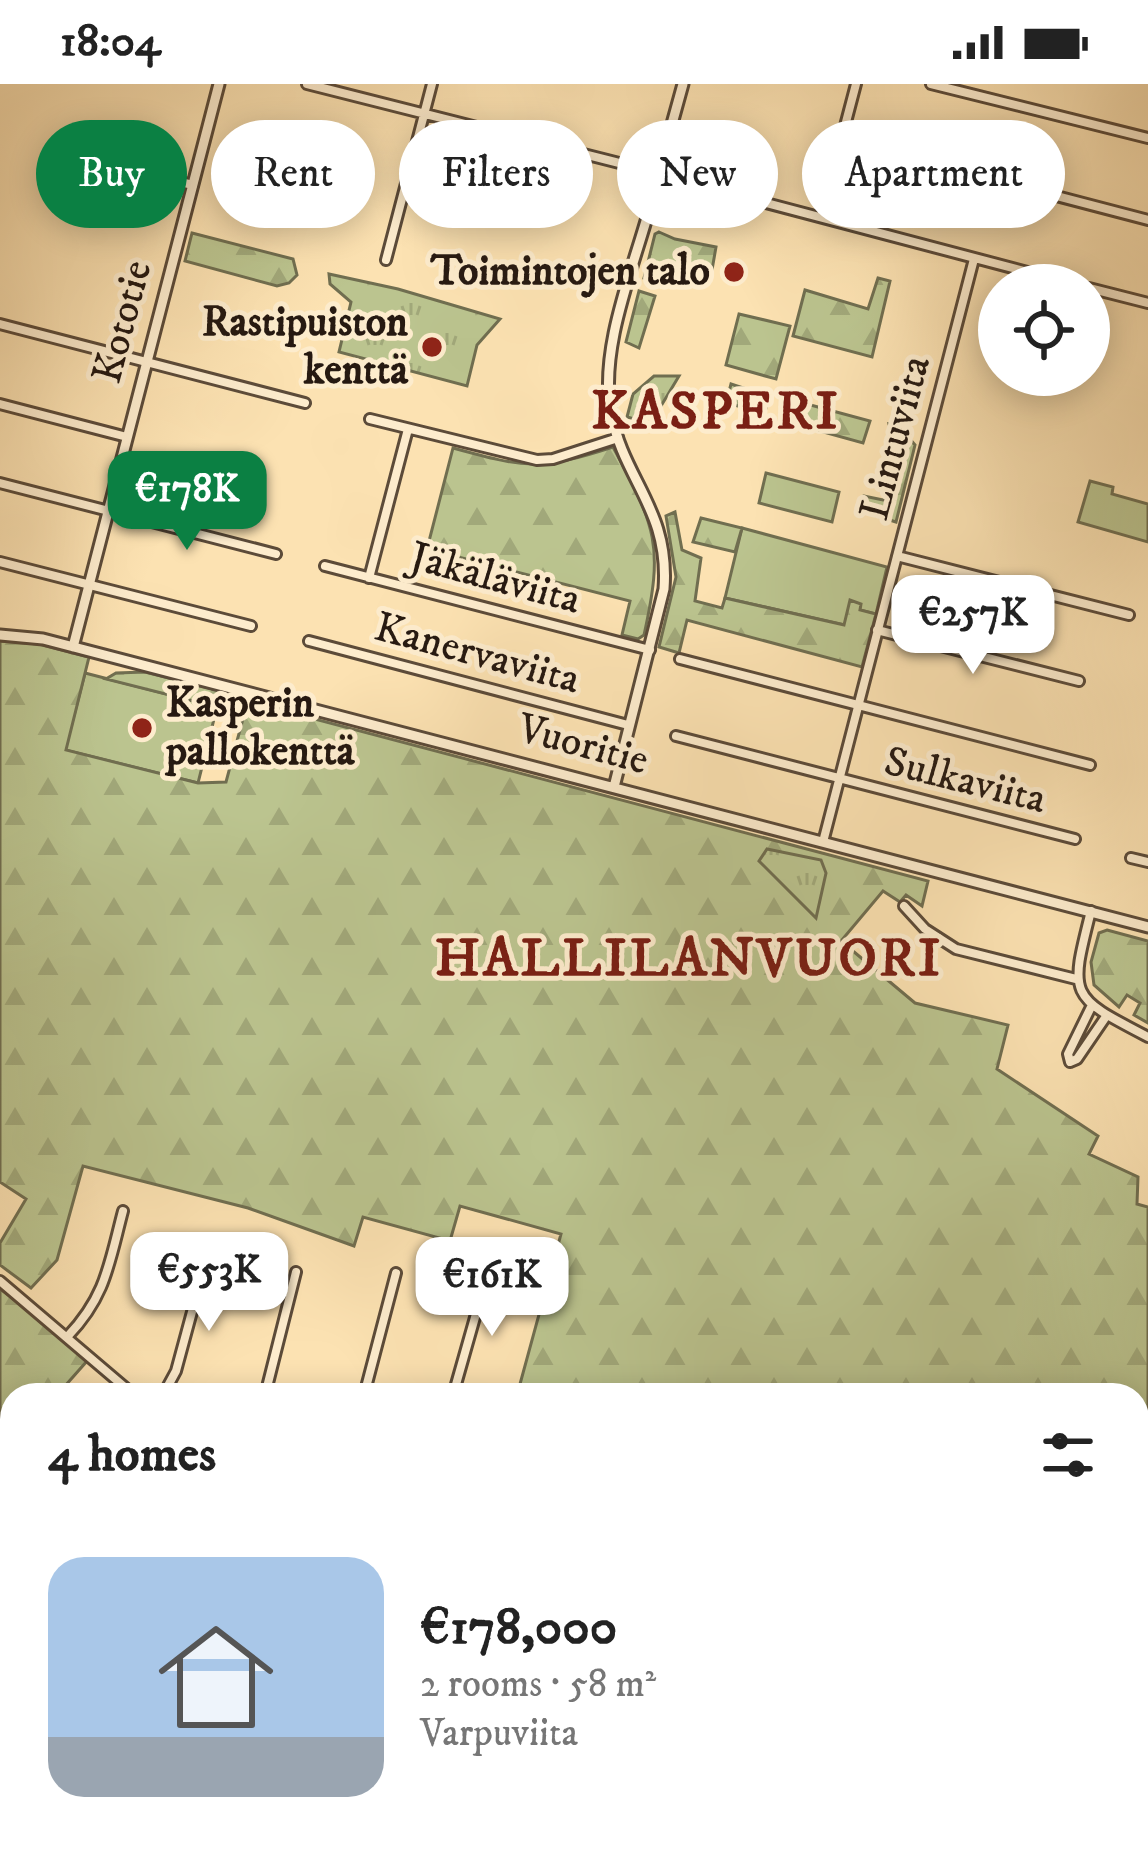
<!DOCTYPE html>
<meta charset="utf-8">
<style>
body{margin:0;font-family:"IM FELL DW Pica",serif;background:#f2f2f2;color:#222;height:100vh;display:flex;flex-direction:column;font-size:45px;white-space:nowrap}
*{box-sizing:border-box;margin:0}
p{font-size:39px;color:#767676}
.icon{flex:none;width:66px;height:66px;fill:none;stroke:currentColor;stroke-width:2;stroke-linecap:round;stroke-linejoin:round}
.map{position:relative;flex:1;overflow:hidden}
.details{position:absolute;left:0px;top:1299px;width:1149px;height:471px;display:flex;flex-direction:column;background:#fff;border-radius:36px 36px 0 0;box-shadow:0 6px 30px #0003}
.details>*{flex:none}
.top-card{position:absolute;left:36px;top:36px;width:1077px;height:108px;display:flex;gap:24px}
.controls{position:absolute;left:978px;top:180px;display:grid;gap:24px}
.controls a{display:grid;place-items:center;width:132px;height:132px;border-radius:50%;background:#fff;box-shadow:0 6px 30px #0003;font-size:60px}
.price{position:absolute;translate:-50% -102px;padding:0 27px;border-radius:24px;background:#fff;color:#222;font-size:39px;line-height:78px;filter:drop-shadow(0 3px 6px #0008)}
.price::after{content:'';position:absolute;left:50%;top:72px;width:36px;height:27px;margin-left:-18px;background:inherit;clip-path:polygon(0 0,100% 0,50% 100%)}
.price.on{background:#0b8043;color:#fff}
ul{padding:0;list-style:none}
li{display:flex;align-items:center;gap:36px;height:300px;padding:0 48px}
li+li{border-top:3px solid #e0e0e0}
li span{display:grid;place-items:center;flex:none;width:336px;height:240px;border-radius:36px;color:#555}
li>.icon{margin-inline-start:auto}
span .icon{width:144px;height:144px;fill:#fffc;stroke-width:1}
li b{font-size:51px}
h2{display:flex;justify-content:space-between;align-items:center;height:144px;padding:0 48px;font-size:51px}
.tag{padding:0 42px;border-radius:54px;background:#fff;box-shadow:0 6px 30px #0003;font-size:42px;line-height:108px}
.tag.on{background:#0b8043;color:#fff}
.status{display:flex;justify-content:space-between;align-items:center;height:84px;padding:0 60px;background:#fff;direction:ltr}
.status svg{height:33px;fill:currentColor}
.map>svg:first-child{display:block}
.grass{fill:#bbc48f;stroke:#706e50;stroke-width:3}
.forest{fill:url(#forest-firs);stroke:#706e50;stroke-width:3}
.park{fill:url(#park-tufts);stroke:#706e50;stroke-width:3}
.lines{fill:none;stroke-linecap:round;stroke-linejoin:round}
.minor-casing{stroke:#5c4b39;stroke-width:14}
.tertiary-casing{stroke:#5c4b39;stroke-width:15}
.minor{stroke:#fdeccd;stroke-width:8}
.tertiary{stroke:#fdeccd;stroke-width:9}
.poi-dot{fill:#8f2418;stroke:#fdeccd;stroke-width:4.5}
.labels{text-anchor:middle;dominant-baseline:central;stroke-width:10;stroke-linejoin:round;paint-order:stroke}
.poi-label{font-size:42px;font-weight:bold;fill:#261911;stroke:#fdeccd;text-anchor:end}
.street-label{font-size:42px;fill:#261911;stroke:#fdeccd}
.district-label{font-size:54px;font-weight:bold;letter-spacing:3px;fill:#7a1f14;stroke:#fdeccd}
</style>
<div class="status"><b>18:04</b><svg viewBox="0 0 49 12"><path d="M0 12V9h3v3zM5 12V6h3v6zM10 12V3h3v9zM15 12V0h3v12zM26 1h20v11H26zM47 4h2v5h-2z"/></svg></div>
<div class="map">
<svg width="1148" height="1768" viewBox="0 0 1148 1768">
<defs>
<pattern id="forest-firs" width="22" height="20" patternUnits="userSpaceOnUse" patternTransform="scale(3)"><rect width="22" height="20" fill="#bbc48f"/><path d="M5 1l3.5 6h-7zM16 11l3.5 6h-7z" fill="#a1a87a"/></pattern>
<pattern id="park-tufts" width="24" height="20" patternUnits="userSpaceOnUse" patternTransform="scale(3)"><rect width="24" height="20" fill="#bbc48f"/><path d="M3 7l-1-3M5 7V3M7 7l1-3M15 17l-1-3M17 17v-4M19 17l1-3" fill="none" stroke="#a1a87a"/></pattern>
</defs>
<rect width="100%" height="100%" fill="#fce2b2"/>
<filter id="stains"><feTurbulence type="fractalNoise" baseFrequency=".00167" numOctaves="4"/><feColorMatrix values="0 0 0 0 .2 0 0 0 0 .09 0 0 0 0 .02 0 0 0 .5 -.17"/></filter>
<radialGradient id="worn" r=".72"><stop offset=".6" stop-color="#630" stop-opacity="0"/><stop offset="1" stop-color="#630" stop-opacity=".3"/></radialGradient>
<path class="grass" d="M766 389 839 408 832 438 759 419Z
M1090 397 1113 403 1112 410 1148 420V458L1078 438Z
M742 444 887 483 876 530 860 526 845 541 725 514Z
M85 589 217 623 198 699 65 666Z"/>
<path class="forest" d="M659 148 675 155 716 163 712 186 707 190 669 183 661 196 644 194 655 150Z
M192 149 293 175 297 191 289 199 277 202 185 177Z
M878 194 890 197 872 273 793 252 805 206 868 225Z
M639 207 655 212 639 264 626 258Z
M739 230 790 242 776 295 726 281Z
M731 300 768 312 765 329 726 319Z
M792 316 870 337 863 359 787 338Z
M889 340 911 346 909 354 915 361 896 438 861 427 864 412 888 417 902 367 893 358Z
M613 363C656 443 664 461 644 551L638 555 622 551 630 517 427 465 453 364C526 384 539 387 613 363Z
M675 428 682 466 701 474 695 517 722 524 725 514 844 541 850 516 861 520 860 526 876 530 862 583 687 536 679 569 659 563 676 493 666 432Z
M701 434 742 444 735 468 693 458Z
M0 557 39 560 89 573 66 666 198 699 226 698 244 631 234 628 239 615 928 797 922 822 906 811 900 818 883 807 841 857 915 919 1008 941 997 985 1098 1052 1089 1070 1138 1093 1137 1120 1148 1123V1768H594L597 1758H1137V1311H517L561 1150 460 1122 450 1157 363 1133 354 1162 248 1124 83 1082 57 1176 31 1204 0 1181V1159L26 1115 0 1098Z
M145 588 221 607 217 623 106 595 116 589Z
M1107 846 1148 857V939L1134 931 1140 919 1127 911 1119 923 1094 901 1091 878 1099 849Z
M0 1205 36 1231 87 1277 57 1311H12V1368L0 1384Z
M12 1693V1758H56L54 1768H0V1736Z"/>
<path class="park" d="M329 190 398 205 500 235 477 261 467 302 339 268 351 218 330 200Z
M654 292H679L661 322 647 332 640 330 638 336 627 333 633 310Z
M767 765 821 776 826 789 816 834 759 777Z"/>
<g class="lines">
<g class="minor-casing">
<path id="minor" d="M307 0 643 85
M931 0 1148 54
M842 56 1148 136
M72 72 193 101
M675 95 1077 201
M821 133 856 0
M386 176 432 0
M1089 204 1148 219
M0 240 305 319
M0 320 127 353
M370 335 537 376 553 375 618 354
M0 399 276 470
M897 472 1129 531
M0 478 251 542
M325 482 650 566
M369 494 408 345
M877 546 1079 597
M309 557 628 641
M680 575 1090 681
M676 652 1075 755
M823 758 974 175
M1131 774 1148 778
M904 822 925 845 956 865 1076 895
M1091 827C1069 913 1069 912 1148 953
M1092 921 1068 970 1070 978 1077 975 1107 931
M0 1197 134 1311
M68 1252C106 1212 109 1180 123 1127
M163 1311 176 1287 209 1165
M265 1311 296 1188
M364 1311 396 1189
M453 1311 489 1184
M0 1594 12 1547
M152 1758 183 1768
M98 1768 102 1758
M251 1768 263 1758"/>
</g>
<g class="tertiary-casing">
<path id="tertiary" d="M641 92a17 17 0 1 1 34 0a17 17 0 1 1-34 0Z
M662 76 683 0
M0 551 43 555 1148 843
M73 563 219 0
M614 703 664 505C670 425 623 396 611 328 598 261 638 174 654 108
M0 1625 12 1628
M279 1758 286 1768"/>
</g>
<use href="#minor" class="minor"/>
<use href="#tertiary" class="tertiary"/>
</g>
<g class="poi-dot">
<circle cx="734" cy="188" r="12"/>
<circle cx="432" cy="263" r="12"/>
<circle cx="142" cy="644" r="12"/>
</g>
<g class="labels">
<g class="poi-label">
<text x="710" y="188">Toimintojen talo</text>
<text x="408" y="239">Rastipuiston<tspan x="408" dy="48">kenttä</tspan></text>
<text x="166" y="620" text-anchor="start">Kasperin<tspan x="166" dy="48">pallokenttä</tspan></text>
</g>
<g class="street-label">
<text transform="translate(123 238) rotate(-75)">Kototie</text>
<text transform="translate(896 354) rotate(-75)">Lintuviita</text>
<text transform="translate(495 495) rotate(15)">Jäkäläviita</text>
<text transform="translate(477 570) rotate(15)">Kanervaviita</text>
<text transform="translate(583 661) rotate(15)">Vuoritie</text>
<text transform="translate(965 697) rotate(14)">Sulkaviita</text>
</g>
<g class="district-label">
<text x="716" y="328">KASPERI</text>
<text x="689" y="875">HALLILANVUORI</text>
</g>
</g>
<rect width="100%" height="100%" filter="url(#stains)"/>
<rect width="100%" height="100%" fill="url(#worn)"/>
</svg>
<div class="controls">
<a><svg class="icon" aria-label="locate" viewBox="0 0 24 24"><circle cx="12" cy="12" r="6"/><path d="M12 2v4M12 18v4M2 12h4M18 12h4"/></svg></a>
</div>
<b class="price on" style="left:187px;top:469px">€178K</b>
<b class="price" style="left:973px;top:593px">€257K</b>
<b class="price" style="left:209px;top:1250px">€553K</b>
<b class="price" style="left:492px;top:1255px">€161K</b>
<div class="top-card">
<a class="tag on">Buy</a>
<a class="tag">Rent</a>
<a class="tag">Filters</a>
<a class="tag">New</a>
<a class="tag">Apartment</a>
</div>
<section class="details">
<h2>4 homes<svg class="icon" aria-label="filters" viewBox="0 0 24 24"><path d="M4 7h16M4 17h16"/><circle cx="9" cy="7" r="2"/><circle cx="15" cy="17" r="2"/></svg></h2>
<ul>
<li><span style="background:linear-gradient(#a9c7e8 75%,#9aa5b1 0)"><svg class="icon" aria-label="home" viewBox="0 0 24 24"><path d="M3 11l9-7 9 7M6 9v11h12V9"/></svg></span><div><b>€178,000</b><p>2 rooms · 58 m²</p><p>Varpuviita</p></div></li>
</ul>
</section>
</div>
